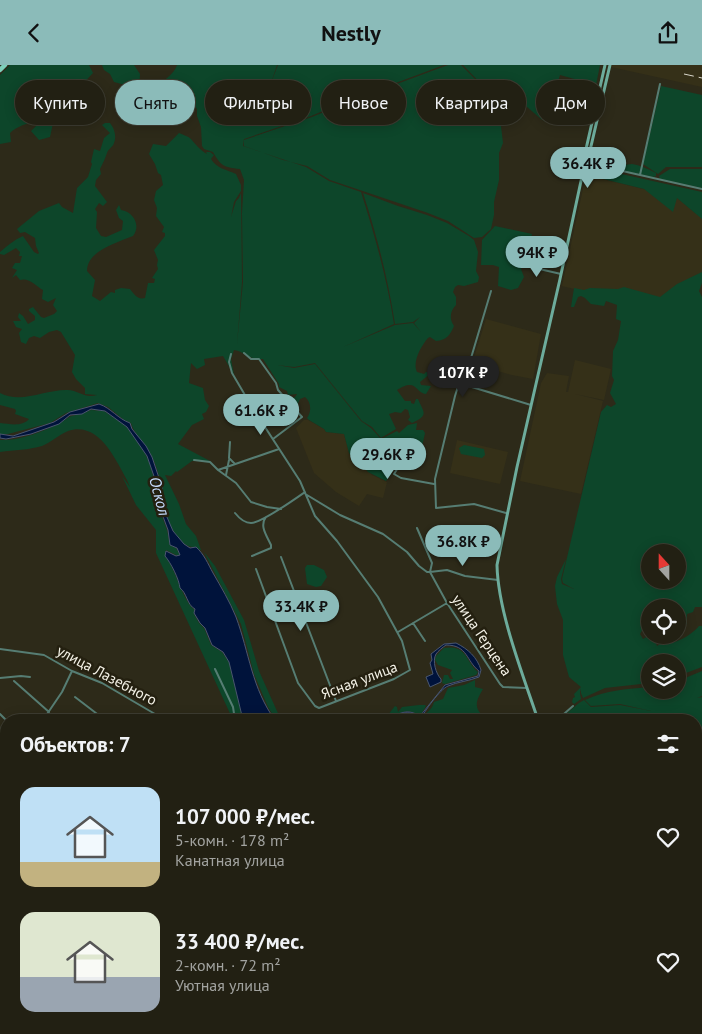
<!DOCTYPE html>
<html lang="ru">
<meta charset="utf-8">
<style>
body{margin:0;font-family:"PT Sans",sans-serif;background:#2e2d21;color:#f1f3f6;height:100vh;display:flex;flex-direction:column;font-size:19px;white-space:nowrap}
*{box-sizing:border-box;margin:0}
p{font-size:16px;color:#a2a3a0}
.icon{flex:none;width:28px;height:28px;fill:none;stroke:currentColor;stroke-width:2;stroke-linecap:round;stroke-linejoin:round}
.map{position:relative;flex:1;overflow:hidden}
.details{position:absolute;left:0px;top:649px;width:702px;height:321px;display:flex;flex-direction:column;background:#222013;border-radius:20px 20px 0 0;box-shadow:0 2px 12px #0003,0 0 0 1px #3f3e33}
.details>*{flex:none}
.banner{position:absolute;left:15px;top:15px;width:672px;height:45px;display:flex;gap:10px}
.needle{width:32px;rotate:339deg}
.tools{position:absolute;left:641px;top:479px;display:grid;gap:10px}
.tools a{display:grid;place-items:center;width:45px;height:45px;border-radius:50%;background:#222013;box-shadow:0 2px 12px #0003,0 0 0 1px #3f3e33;font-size:25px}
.price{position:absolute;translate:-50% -42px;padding:0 11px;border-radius:18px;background:#8bbbb9;color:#111;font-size:16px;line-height:32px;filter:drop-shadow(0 1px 2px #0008)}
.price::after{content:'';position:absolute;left:50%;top:30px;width:15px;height:11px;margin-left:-8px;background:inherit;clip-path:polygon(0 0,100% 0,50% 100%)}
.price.current{background:#222;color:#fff}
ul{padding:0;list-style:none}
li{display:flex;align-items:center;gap:15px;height:125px;padding:0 20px}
li span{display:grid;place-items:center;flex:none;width:140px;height:100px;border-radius:15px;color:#555}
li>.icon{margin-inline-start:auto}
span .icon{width:60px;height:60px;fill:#fffc;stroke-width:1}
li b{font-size:21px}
h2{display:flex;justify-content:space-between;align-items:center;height:60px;padding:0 20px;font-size:21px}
.tag{padding:0 18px;border-radius:22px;background:#222013;box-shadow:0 2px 12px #0003,0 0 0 1px #3f3e33;font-size:18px;line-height:45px}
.tag.current{background:#8bbbb9;color:#111}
header{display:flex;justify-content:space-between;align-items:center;height:65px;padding:0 20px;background:#8bbbb9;color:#111;font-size:22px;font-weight:700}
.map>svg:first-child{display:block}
.built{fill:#353018}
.green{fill:#0d462a;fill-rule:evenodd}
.water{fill:#00133b;stroke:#49566f}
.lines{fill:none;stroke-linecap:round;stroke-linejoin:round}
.minor{stroke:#567d73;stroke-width:2}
.secondary{stroke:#6dac9c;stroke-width:3}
.primary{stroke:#7dd0bb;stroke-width:4.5}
.rail{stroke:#dad8cc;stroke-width:1;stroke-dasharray:10 5;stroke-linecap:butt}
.labels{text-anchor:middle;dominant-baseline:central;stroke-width:5;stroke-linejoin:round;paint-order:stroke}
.street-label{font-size:15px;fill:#f4f2e7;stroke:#242010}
.water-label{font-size:16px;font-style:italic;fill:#c4dafc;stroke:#242010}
</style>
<header><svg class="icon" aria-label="back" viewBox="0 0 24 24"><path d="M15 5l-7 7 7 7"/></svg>Nestly<svg class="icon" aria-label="share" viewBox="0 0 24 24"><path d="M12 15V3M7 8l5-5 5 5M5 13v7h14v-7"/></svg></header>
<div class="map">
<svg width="702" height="969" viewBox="0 0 702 969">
<rect width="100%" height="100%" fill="#2d2a19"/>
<path class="built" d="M612 0H702V22L611 2Z
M586 110 676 132 702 153V209L660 233 583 226 562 221Z
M486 254 541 269 533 314 512 310 472 299Z
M575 295 611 304 604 335 575 329 603 336 581 429 520 416 541 318 547 308 569 311 566 327H568Z
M304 355H308L324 364 326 367 344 369 349 388 353 393H356L372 410 387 417 383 433 367 429 359 441 336 427 314 408 296 363Z
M457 375 508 387 500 419 450 408Z"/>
<path class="green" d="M10 0H89L93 8 74 28 66 30 61 27 52 34 50 41 53 42 55 49 50 72 39 75 31 66 38 59 37 57C28 57 16 62 10 68L11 77 0 79V10Z
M102 0H134L140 9 139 26 131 29 126 26 125 20 114 17 110 9 104 5Z
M177 0H277L271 18 278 0H444L342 38 311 51 244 74 243 81 306 102 329 116 361 127C375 171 387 214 394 259L343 282 395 260 413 258 421 267 414 258 420 252 413 257 395 259C388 214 377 171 363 128L398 141 427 150 447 158 469 171 474 175 478 187 476 206 479 212 478 217 464 221 458 220 455 222 453 227 456 232V240C450 246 449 254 454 261 450 270 447 275 436 276L430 272 428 273C421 281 412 297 417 307L424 309 426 307 431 308 420 317 421 320 431 321 426 329C415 328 417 312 397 325L405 336H411V338L414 339 416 334H418C424 348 429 350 412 358L408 355 410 352 408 345 405 344 401 348 395 347 389 349 396 364 381 373 372 362 362 356 315 298 294 302 277 300 294 303 315 299 361 356 346 364 361 356 371 363 381 374 397 366 399 368 408 360 417 358 416 365H423L425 368 420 391 418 392V388L410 386 415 379 413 378 386 416 368 407 356 393H353L349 388 344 369 326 367 324 364 309 355 307 353C312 346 311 337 305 332L300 334 296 343 293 340 291 334 295 332 297 329 288 330 287 326 279 322V319L263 294C247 295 247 287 234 285L231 294 234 310 223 291 204 294 205 300 197 304 191 298 189 318 203 323 205 335 209 341 206 347 202 349 204 354 192 360 178 379 210 396H192L177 407 176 406 171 411 165 410 179 439 186 459 196 471 201 485H200L196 482C179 484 167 457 164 443 162 435 163 427 161 420 159 410 156 399 151 390 146 379 134 370 131 358L124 355 108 342 98 338 66 348 50 358 8 369H0V358C10 359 22 362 29 354L15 349 16 346 15 344 0 340V328C21 339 44 325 66 325 78 324 83 334 97 330L85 329V323L76 314 72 307 75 290 61 267 57 265 49 267 40 273 34 271 29 273 26 279 21 277 19 268 22 264 16 262 13 256H21L18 252 19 248 23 251 28 259 35 255V251L29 246V244L33 242 41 252 44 253 54 249 57 246 53 240 56 233 48 237 42 234 43 225C36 221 29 212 20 215L16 210 12 213 17 205 12 203 15 198H20L22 191H19L20 187 16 183 4 190 0 189V187C7 181 14 175 23 171L34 187 38 189 39 188 36 181 35 173 25 167 20 168 17 164 39 146 59 138 62 142 73 148 77 123 88 112 92 99 91 97 94 84 100 86 104 73 110 68 102 60 105 58H110C114 63 117 71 114 78 113 82 108 84 107 88 105 94 103 98 100 104L101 109 96 115 95 121 107 137 103 141 99 138 95 144 97 147 96 163 101 171 106 172 122 165 123 156 119 153 116 145 119 140 121 145C134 147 141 161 133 171 116 178 87 186 87 206L95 215 92 231 100 236 111 227 115 228V225L121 223 130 224C134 229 137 235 145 233L148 218H154L155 214 152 213 158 204 157 200 158 195 154 185 165 171V168L162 167 164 162 156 151 157 143 154 135 156 126 163 120 161 110 158 108 155 99 149 89 153 79 166 81 179 68C183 70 188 71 191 74 196 80 200 85 207 89L206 87H210L214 90 211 94C216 103 227 105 236 109L241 120V126L234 137 231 152 236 136 239 133 241 128 242 217 237 279 243 217 242 148 244 115 240 104C223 102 221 101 213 87L204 84 202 81 201 62 197 51V44L182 22 177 19H161C167 12 174 9 177 0Z
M448 0H461L484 23 489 34 502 43 505 49 501 61 503 78 499 88V115L494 137V150L491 164 482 172 474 173 448 156 428 148 330 115 307 101 283 95 244 81V75L312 52 343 39Z
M463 0H600L596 20 560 10 546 57 541 54 526 41 503 42 490 33 485 23Z
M661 21 702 30V102H666L658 109 643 99Z
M632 99C640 100 648 104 656 108V111L653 112 616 104 624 100Z
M590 102 702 127V154L677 133 673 147 644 124 587 110 588 103Z
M670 104H702V123L660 114 659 111Z
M495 161 532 169 528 186 530 193 525 196 521 204 524 212 518 223 511 225 498 221 499 202 493 200H481L482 175Z
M702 207V218L699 226 702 232V542H695L693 547 687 549V559L678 561V559L684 557 678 555V542H650V557L645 560 640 569 643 574 650 570 653 571 657 581 662 578C673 581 692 570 699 561H702V602L678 611V598H650V618L605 623 583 633 581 628V623L580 628 581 634 574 639 572 637 573 633 575 632 574 629 581 622 569 612 563 590V555L557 539 555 521 557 512 566 494 561 514 562 519 574 524 563 518 562 514 601 347 607 340 611 342 616 339 610 328 614 315 612 311 613 286 618 275 621 256 616 254 617 240 606 236 604 241 591 239 585 233 581 231 578 232 574 242H571L574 223 584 225 590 223 618 224 624 222 660 232 677 219ZM658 486 660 487 678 488V515H650V488L659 487Z
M91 345 104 346 119 356 127 362 142 382 150 399 156 422 157 438 167 465 170 480 176 483 180 490H176L166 485 165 491C176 504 183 537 194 544V549L199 558 204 563 211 580 222 587 229 597 243 655H233L156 488V465L136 440 122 411 130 422 127 415C115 394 99 356 68 366 58 370 52 377 42 381 29 385 14 385 0 387V375C18 376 42 367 58 359 63 357 67 352 72 351 79 349 84 348 91 345Z
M464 380 484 384 485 390 482 393 461 389 459 383Z
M204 487 215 501 244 555 259 606 281 655H276L268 642 254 609 241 559Z
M307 500H314L324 505 327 512 321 521 316 522 307 519 305 503Z
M444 583C467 579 465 596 478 607L476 610 445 619 442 618 444 610H448L450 614H453L450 608 452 605 438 600 435 595 436 591Z
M702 606V631L697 633 702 632V704L701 701 696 698V655H559L579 638 584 635 591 642 620 640 651 646 620 639 591 641 585 635C606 625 628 624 650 622V625H678V616Z
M475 615V622L483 624C478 633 473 640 481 649L507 655H421C424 648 432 646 434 637L443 634 448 623 464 620Z
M419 640H425L426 641 420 651C410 644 404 646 394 651L393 655H384L395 641 397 642 398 647 402 642Z
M6 925V964H15V969H0V936Z
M18 964H175L177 969H18Z
M211 964H268L270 965 285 964 280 969H204Z
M332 964H379L380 969H354L359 965 352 969 335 967 334 969H331Z"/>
<path class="water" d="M99 339C111 343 118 354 130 358L132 364 146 381 152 392 162 422 163 443 173 466 184 479 190 483 196 482C204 489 208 499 213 508 221 522 230 537 236 552 249 587 252 624 275 655H243L229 597 223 587 212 580 205 563 200 558 194 548 195 544C187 540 187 528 180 523 179 514 171 498 165 491L166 486 176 491 180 490 177 483 170 480 168 465 158 438 156 417 147 391 127 362 105 346 91 344 82 349 70 350 59 359 31 369 6 374 0 373V369L13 371 54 357 70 347Z
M456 578C468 584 477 592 481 605L479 612C469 616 457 617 448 621 440 624 424 647 420 655H419V652C410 646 405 647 395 651L393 655 394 651C404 646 410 645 420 651L445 620 478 611 479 606C466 596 468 580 446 580 443 582 438 586 436 589 432 596 436 609 441 614V617L430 622 426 612 433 609 430 598 432 595 431 589 444 579Z
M696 840 702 852V899L697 870 700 863 699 857 696 852Z"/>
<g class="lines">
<path class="minor" d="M587 98 702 124
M640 110 660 19
M518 199 561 209
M491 226 471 293 461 312 455 331 435 414 436 443 474 439 506 448
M244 288 251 294H259L276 318 278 325 302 352 273 374
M231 289 229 297 232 308 252 342 300 416 315 451 337 476 378 532 402 576 410 605 394 614 319 643 315 641 298 618 256 504
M460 317 462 319 531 340
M230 377 229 393 235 399
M413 379 394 409 401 413 434 419
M194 395 210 397 218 405 279 384
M218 405 236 418 251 437 267 442 281 444
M226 410 229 395
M307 430 340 450 383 469 407 487 419 501 427 507H430L447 538 500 619 503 622 527 623
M235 448C239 453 244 458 251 458 261 458 295 434 305 427
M417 463 432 498 430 507 447 505 465 511 498 515
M252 491 271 483V480C267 471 259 461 266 452
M281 492 336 636
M413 558 425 576
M398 567 447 538
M0 584 44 590 72 606 102 618 155 649 174 655
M215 604 233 642 235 655
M0 613 21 611 30 612
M14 616 49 647
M75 632 105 655
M0 649 6 655
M47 650 54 655
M43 655 62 627 72 606
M557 655 573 641
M0 697 6 693
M0 731 4 734
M696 734 702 736
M696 769 702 771
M696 829 702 837
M0 891 6 877
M696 896 699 902
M0 899 6 900
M421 964 428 969
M692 964 694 969"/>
<path class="secondary" d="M584 102 588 94 610 0
M538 655C523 610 498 547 497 500L517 402 560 214 584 102V93L605 0
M0 790 6 795
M383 964V969
M518 964 521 969"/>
<path class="primary" d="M0 5 5 0"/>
<path class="rail" d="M684 9 702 13"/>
</g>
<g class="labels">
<g class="street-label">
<text transform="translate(482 570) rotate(56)">улица Герцена</text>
<text transform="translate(107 610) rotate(28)">улица Лазебного</text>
<text transform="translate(359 615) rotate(-21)">Ясная улица</text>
</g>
<g class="water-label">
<text transform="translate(160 431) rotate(75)">Оскол</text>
</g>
</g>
</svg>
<div class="tools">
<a><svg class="needle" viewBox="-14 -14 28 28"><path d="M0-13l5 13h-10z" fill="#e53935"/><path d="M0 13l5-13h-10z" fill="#a2a3a0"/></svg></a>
<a><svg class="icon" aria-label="locate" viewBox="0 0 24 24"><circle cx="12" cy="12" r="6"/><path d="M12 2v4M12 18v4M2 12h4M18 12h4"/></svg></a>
<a><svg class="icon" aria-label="layers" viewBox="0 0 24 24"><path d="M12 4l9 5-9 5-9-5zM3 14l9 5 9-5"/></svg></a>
</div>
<b class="price" style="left:588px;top:124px">36.4K ₽</b>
<b class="price" style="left:537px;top:213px">94K ₽</b>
<b class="price current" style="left:463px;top:333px">107K ₽</b>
<b class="price" style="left:261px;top:371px">61.6K ₽</b>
<b class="price" style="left:388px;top:415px">29.6K ₽</b>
<b class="price" style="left:463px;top:502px">36.8K ₽</b>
<b class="price" style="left:301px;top:567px">33.4K ₽</b>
<div class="banner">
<a class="tag">Купить</a>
<a class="tag current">Снять</a>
<a class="tag">Фильтры</a>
<a class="tag">Новое</a>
<a class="tag">Квартира</a>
<a class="tag">Дом</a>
</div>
<section class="details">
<h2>Объектов: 7<svg class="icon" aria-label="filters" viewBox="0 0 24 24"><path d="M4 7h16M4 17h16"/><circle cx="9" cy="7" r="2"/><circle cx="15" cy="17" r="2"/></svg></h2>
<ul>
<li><span style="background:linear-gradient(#bfe0f5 75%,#c2b280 0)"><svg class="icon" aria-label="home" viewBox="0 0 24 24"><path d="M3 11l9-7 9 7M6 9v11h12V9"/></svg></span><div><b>107 000 ₽/мес.</b><p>5-комн. · 178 m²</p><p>Канатная улица</p></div><svg class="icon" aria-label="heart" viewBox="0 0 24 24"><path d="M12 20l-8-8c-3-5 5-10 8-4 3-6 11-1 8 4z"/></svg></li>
<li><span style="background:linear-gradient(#dfe7d0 65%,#9aa5b1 0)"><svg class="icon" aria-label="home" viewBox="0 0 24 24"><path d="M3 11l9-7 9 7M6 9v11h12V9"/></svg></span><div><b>33 400 ₽/мес.</b><p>2-комн. · 72 m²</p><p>Уютная улица</p></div><svg class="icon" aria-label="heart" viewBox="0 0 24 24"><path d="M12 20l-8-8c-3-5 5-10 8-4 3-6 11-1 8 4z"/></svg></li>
</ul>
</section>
</div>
